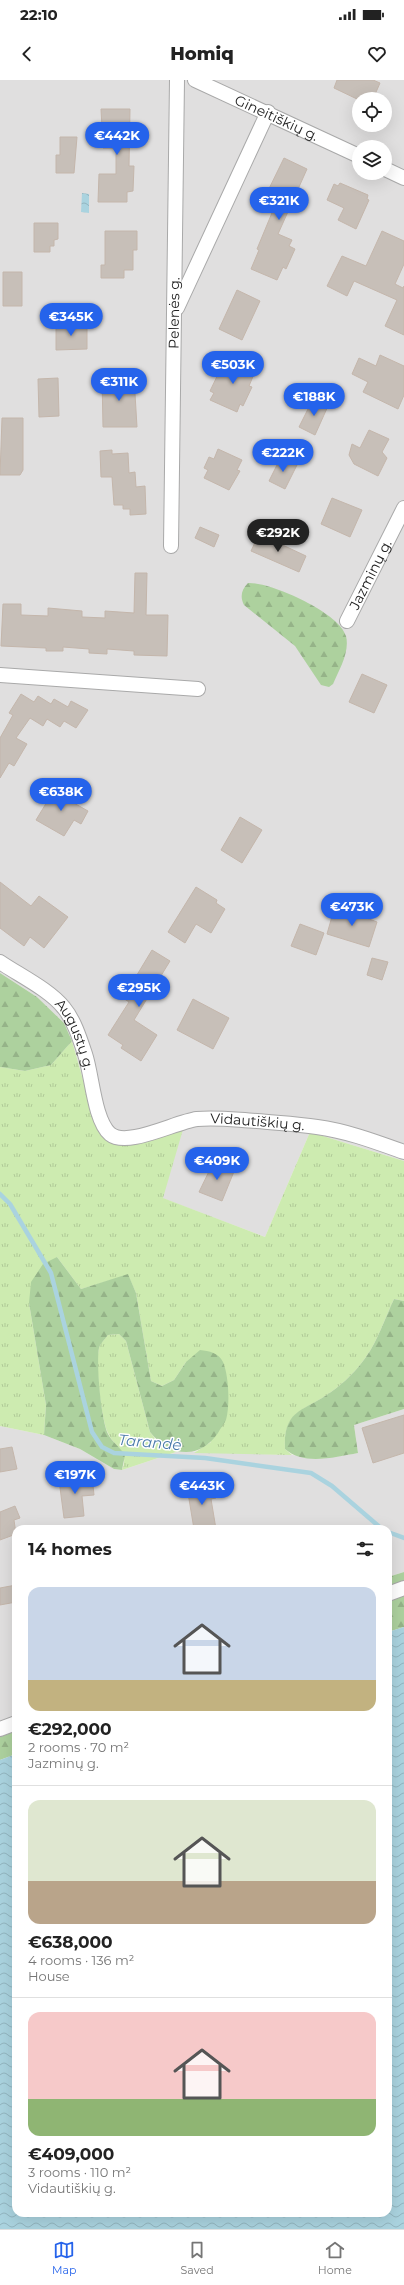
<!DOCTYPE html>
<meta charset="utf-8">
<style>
body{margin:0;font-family:Montserrat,sans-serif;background:#f6f6f6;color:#222;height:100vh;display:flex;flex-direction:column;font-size:15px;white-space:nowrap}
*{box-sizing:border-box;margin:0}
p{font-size:13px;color:#767676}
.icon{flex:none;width:22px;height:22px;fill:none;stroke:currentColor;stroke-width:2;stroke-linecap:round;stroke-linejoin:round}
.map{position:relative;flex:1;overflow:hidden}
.panel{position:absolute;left:12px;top:1445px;width:380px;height:692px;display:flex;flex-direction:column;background:#fff;border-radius:12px;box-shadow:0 4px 16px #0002}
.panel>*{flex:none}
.buttons{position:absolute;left:352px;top:12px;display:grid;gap:8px}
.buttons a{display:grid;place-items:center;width:40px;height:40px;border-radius:50%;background:#fff;box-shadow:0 4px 16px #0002;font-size:20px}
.price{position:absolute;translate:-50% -34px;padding:0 9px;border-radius:14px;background:#2563eb;color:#fff;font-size:13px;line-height:26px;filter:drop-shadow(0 1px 2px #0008)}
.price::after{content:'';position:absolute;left:50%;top:24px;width:12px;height:9px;margin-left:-6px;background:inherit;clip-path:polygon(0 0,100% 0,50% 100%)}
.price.current{background:#222;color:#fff}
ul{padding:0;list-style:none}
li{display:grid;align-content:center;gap:8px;height:212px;padding:0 16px}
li+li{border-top:1px solid #e0e0e0}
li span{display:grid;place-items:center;height:124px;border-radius:12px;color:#555}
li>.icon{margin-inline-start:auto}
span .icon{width:72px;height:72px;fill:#fffc;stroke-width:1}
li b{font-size:17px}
h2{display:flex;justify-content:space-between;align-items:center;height:48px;padding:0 16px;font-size:17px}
.status{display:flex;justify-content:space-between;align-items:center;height:28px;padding:0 20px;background:#fff;direction:ltr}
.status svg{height:11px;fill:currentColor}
header{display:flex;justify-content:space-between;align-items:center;height:52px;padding:0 16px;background:#fff;font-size:18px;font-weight:800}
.tab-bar{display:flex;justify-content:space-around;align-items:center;height:56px;border-top:1px solid #e0e0e0;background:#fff;font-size:11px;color:#767676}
.tab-bar a{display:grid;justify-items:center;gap:2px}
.tab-bar .current{color:#2563eb}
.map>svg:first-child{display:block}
.residential{fill:#e0dfdf;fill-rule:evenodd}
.grass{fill:url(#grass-tufts)}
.forest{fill:url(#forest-firs)}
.water{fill:url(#water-waves)}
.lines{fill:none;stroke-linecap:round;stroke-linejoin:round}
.stream{stroke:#aad3df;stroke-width:4.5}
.building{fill:#c7bfb8;stroke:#c4b6ab}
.minor-casing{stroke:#a9a9a9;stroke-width:16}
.minor{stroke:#fff;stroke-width:14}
.labels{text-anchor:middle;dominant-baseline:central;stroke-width:3;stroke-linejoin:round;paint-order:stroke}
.street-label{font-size:14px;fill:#222;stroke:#fff}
.water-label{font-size:15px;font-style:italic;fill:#4a7aab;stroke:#fff}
</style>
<div class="status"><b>22:10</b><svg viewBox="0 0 49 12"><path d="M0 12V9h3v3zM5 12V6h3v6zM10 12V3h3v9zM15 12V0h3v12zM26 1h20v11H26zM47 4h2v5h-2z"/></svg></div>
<header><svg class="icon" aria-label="back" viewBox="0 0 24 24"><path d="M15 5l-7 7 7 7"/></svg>Homiq<svg class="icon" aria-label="heart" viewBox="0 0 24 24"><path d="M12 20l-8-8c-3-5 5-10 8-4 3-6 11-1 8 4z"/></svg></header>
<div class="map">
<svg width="404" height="2149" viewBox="0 0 404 2149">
<defs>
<pattern id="grass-tufts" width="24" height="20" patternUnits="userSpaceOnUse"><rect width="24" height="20" fill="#cdebb0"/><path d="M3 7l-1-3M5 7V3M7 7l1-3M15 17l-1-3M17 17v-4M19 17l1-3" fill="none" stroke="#b0c997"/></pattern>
<pattern id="forest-firs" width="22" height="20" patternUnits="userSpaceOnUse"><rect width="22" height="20" fill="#add19e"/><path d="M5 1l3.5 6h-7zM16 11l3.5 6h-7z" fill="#95b388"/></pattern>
<pattern id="water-waves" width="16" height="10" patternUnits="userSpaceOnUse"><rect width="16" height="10" fill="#aad3df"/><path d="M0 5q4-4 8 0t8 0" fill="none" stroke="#92b5bf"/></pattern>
</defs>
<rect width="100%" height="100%" fill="#f2efe9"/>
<path class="residential" d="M0 0H404V1081L310 1052 265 1157 162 1118 97 1049 72 961 64 943 37 917 0 893ZM359 19H385V45H359ZM359 67H385V93H359Z
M404 1329V1492L388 1497V1449H16V1651L0 1657V1346L44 1355 80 1369 114 1389 122 1390 179 1371 292 1375 320 1379 358 1373 354 1345Z"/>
<path class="grass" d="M72 961 97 1049 106 1058 184 1046 163 1118 265 1157 310 1052 404 1081V1221L394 1219C385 1238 378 1260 366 1277 357 1290 344 1303 331 1312 306 1331 283 1329 285 1369L292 1375 194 1373 211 1362 186 1282 174 1300 162 1306 151 1301 136 1213 128 1195 81 1209 57 1177 29 1223 46 1325 44 1355 0 1346V987L25 991 51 985Z
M119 1254 126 1261 150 1352 158 1362 179 1371 122 1390C130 1371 114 1367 108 1353 101 1339 95 1283 99 1268 100 1263 105 1259 108 1255Z"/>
<path class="forest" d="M248 503C271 502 340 533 346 556 350 572 339 590 333 604L329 607 321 605 295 566 244 525C240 517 241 510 248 503Z
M0 893 37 917 64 943 72 961 51 985 25 991 0 987Z
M57 1177 81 1209 128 1194 136 1213 151 1301 162 1306 174 1300 186 1282 200 1270C209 1271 219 1273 223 1282 229 1296 230 1326 226 1340 224 1344 220 1349 218 1353 199 1381 169 1376 150 1352L126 1261 119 1254 108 1255C105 1259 100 1264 99 1268 96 1283 101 1340 108 1354 112 1362 120 1367 125 1375L122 1390 114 1389 80 1369 44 1355 46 1325 29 1223 31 1202 43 1184Z
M394 1219 404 1221V1329L354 1345 358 1373C335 1377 304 1386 285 1369 283 1328 304 1332 331 1312 344 1303 357 1290 366 1277 378 1260 385 1238 394 1219Z
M404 1492V1547L388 1552V1497Z
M16 1651V1674L0 1680V1657Z"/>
<path class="water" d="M82 113 89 114V133L81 132Z
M404 1547V2149H0V1680L16 1674V2133H388V1552Z"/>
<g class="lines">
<path class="stream" d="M0 1114 10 1124 51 1193 92 1352 102 1367 114 1373 205 1378 311 1393 332 1406 382 1449
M388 1452 404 1458"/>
</g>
<path class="building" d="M337 0H373L380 3 373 19H357L334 8Z
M101 29H130L129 86H134L133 111 127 112V122H98L99 94H116V68H103Z
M60 57H77L74 93H56V75H60Z
M284 78 307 89 278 154 292 160 289 166 295 169 286 189 283 187 277 200 251 189 259 170 257 169 274 128 262 123Z
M340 103 368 115 367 119 369 120 356 149 338 140 344 128 327 120 334 104 338 106Z
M34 143H58V159L54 160V166H50V172H34Z
M105 151H137V170H133V190H124V198H101V185H105Z
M382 151 404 161V184L395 204 403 208 404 206V255L385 246 397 220 354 201 347 216 327 206 342 176 366 186Z
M3 192H22V226H3Z
M237 210 260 221 242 260 219 249Z
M65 242H78V246H87V269L56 270V246H64Z
M380 275 404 286V315L398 329 363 312 368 302 352 294 359 278 376 286Z
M229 277 256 289 249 306 252 307 243 326 240 324 237 332 210 320 214 313 210 311 221 288 224 289Z
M102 297H134L137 347H103Z
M58 298 59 336 39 337 38 299Z
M313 319 328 326 315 355 299 347Z
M2 338H23V390L20 395H0Z
M369 350 389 359 382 372 387 378 378 396 354 384 349 375 352 364 360 368Z
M218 369 242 380 237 390 240 391 229 410 204 398 208 390 204 388 209 377 214 379Z
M112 370V374L128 373 129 393 135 392 136 407 145 406 146 434 130 435V429H123V425H114L112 397H101L100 371Z
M281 377 297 385 285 409 269 401Z
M332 418 362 430 350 457 321 444Z
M200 447 219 455 214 467 195 458Z
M259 454 306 476 299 492 251 471Z
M135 493H147L146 535H168L167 576 134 575V571L107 569V574L89 573V569L63 567V571H46V568L1 566 3 524H21V535L48 536V528L82 531V537L105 538V531L134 533Z
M362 594 387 605 374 633 349 622Z
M21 614 34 622 38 616 51 624 54 619 68 627 71 621 88 630 76 648 64 641 60 647 47 639 43 646 30 638 16 658 27 664 14 686 9 683 0 698V658L13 635 9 633Z
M56 707 74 717 72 722 88 731 81 744 74 740 64 756 36 740Z
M240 737 262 750 242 783 221 770Z
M0 802 31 826 39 816 68 837 44 868 30 857 24 866 0 848Z
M196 807 217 820 216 823 225 829 211 853 196 844 185 863 168 852Z
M335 826 377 842 369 867 327 854Z
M300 844 324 853 316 875 291 866Z
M152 870 170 881 134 940 157 955 141 981 121 968 123 965 108 955 129 922 123 918Z
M372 878 388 882 382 900 367 895Z
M193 919 229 938 213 969 177 950Z
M214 1081 235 1089 222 1121 199 1112Z
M404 1335V1373L373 1383 362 1348Z
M12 1367 17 1389 0 1392V1369Z
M92 1396 94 1415 82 1416 84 1436 64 1438 59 1400Z
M214 1403 216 1418 211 1419 216 1449H194L187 1407Z
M15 1426 20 1438 14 1440 16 1454 0 1460V1432Z
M16 1505V1522L0 1525V1508Z"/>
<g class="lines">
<g class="minor-casing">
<g id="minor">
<path id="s1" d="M195 0 359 76"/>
<path d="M385 89 404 98"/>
<path d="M177 228 268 32"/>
<path id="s2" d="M171 466 177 0"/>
<path id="s3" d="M347 541 404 428"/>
<path d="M0 595 198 609"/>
<path id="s4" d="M0 882C19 895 50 910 64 928 74 940 80 959 85 974 92 994 94 1040 110 1054 127 1068 175 1042 197 1039 217 1037 237 1040 257 1041 277 1043 297 1044 317 1047 347 1051 376 1062 404 1072"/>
<path d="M388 1514 404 1508"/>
<path d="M0 1649 16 1643"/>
</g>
</g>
<use href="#minor" class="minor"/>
</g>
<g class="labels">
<g class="street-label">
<text stroke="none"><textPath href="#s1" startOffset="90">Gineitiškių g.</textPath></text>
<text stroke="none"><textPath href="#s2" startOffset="233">Pelenės g.</textPath></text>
<text stroke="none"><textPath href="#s3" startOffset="52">Jazminų g.</textPath></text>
<text stroke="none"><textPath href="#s4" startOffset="108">Augustų g.</textPath></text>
<text stroke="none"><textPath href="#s4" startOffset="366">Vidautiškių g.</textPath></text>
</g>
<g class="water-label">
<text transform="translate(150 1362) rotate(5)">Tarandė</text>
</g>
</g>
</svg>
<div class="buttons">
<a><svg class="icon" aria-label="locate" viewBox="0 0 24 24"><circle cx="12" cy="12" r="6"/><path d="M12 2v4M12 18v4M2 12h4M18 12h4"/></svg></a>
<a><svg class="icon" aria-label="layers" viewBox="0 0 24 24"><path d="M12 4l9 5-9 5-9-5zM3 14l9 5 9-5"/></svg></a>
</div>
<b class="price" style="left:117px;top:76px">€442K</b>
<b class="price" style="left:279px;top:141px">€321K</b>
<b class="price" style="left:71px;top:257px">€345K</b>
<b class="price" style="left:233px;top:305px">€503K</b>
<b class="price" style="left:119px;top:322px">€311K</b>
<b class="price" style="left:314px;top:337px">€188K</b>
<b class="price" style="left:283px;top:393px">€222K</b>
<b class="price current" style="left:278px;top:473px">€292K</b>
<b class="price" style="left:61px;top:732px">€638K</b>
<b class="price" style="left:352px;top:847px">€473K</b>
<b class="price" style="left:139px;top:928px">€295K</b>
<b class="price" style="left:217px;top:1101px">€409K</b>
<b class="price" style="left:75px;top:1415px">€197K</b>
<b class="price" style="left:202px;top:1426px">€443K</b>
<section class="panel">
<h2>14 homes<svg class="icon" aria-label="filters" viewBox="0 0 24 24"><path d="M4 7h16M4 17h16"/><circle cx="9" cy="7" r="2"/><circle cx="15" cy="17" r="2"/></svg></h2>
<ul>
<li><span style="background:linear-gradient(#c9d6e8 75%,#c2b280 0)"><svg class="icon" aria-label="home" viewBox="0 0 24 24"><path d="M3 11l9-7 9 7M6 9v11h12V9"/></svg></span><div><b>€292,000</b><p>2 rooms · 70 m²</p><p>Jazminų g.</p></div></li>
<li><span style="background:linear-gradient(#dfe7d0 65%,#b9a48a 0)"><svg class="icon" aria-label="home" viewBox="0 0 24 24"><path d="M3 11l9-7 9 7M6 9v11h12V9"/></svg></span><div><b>€638,000</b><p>4 rooms · 136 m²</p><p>House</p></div></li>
<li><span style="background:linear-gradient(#f6c9c9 70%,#8fb573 0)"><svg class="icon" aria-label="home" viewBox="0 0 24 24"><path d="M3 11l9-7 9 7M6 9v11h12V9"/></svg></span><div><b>€409,000</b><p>3 rooms · 110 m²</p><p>Vidautiškių g.</p></div></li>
</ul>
</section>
</div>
<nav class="tab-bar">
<a class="current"><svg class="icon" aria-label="map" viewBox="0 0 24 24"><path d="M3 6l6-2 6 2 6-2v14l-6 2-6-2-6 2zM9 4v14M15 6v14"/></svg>Map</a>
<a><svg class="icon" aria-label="saved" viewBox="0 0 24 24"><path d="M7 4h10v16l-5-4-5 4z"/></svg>Saved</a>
<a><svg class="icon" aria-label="home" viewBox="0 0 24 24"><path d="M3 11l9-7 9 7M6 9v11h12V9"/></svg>Home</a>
</nav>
